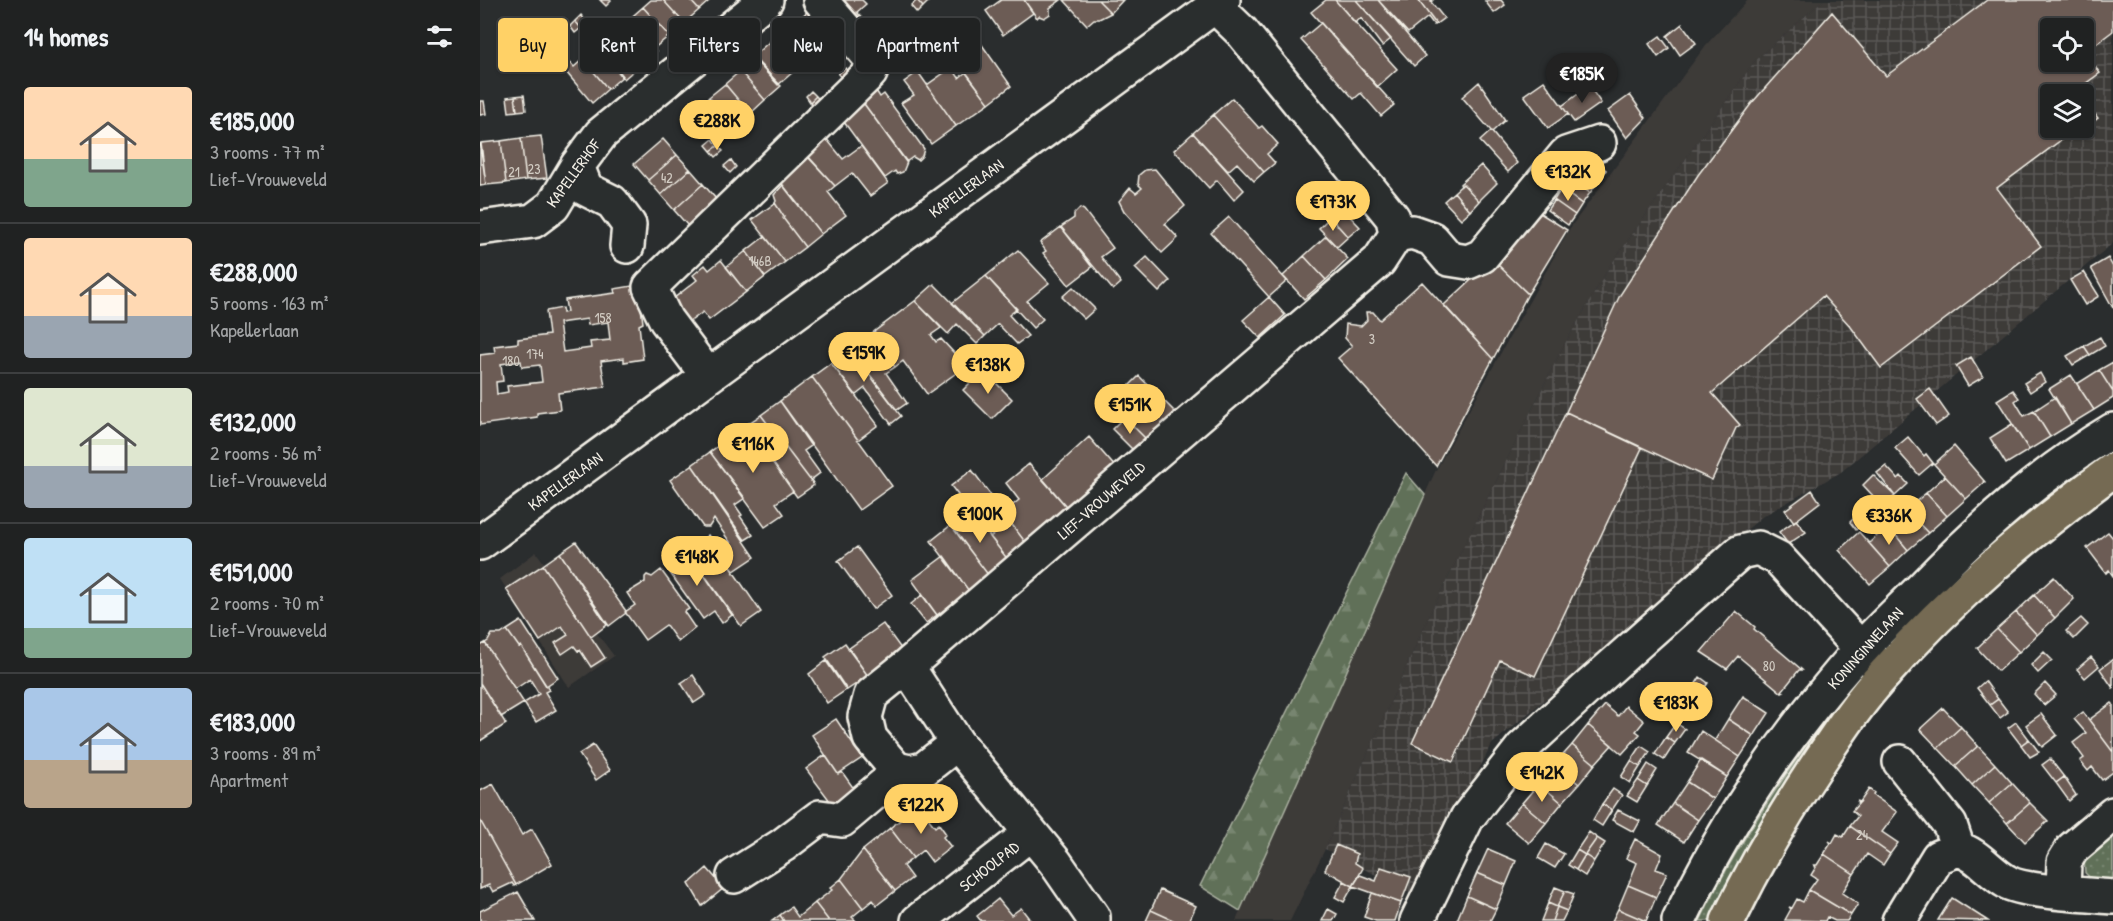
<!DOCTYPE html>
<meta charset="utf-8">
<style>
body{margin:0;font-family:"Patrick Hand",sans-serif;background:#282a2a;color:#f1f3f6;height:100vh;display:flex;flex-direction:column;font-size:22px;white-space:nowrap}
*{box-sizing:border-box;margin:0}
p{font-size:20px;color:#a2a4a5}
.icon{flex:none;width:33px;height:33px;fill:none;stroke:currentColor;stroke-width:2;stroke-linecap:round;stroke-linejoin:round}
.map{position:relative;flex:1;overflow:hidden}
.details{display:flex;flex-direction:column;background:#202222;width:480px}
.details>*{flex:none}
.top-card{position:absolute;left:18px;top:18px;width:570px;height:54px;display:flex;gap:12px}
.tools{position:absolute;left:1560px;top:18px;display:grid;gap:12px}
.tools a{display:grid;place-items:center;width:54px;height:54px;border-radius:6px;background:#202222;box-shadow:0 2px 4px #0004,0 0 0 2px #3d3f40;font-size:30px}
.price{position:absolute;translate:-50% -51px;padding:0 14px;border-radius:21px;background:#ffd166;color:#111;font-size:20px;line-height:39px;filter:drop-shadow(0 2px 3px #0008)}
.price::after{content:'';position:absolute;left:50%;top:36px;width:18px;height:14px;margin-left:-9px;background:inherit;clip-path:polygon(0 0,100% 0,50% 100%)}
.price.current{background:#222;color:#fff}
ul{padding:0;list-style:none}
li{display:flex;align-items:center;gap:18px;height:150px;padding:0 24px}
li+li{border-top:2px solid #3d3f40}
li span{display:grid;place-items:center;flex:none;width:168px;height:120px;border-radius:6px;color:#555}
li>.icon{margin-inline-start:auto}
span .icon{width:72px;height:72px;fill:#fffc;stroke-width:1}
li b{font-size:26px}
h2{display:flex;justify-content:space-between;align-items:center;height:72px;padding:0 24px;font-size:26px}
.pill{padding:0 21px;border-radius:6px;background:#202222;box-shadow:0 2px 4px #0004,0 0 0 2px #3d3f40;font-size:21px;line-height:54px}
.pill.current{background:#ffd166;color:#111}
main{display:flex;flex:1;min-height:0}
.map>svg:first-child{display:block}
.built{fill:#3e3b39}
.industrial{fill:url(#industrial-grid);fill-rule:evenodd}
.grass{fill:url(#grass-dots);stroke:#aab0a0;stroke-width:1.5}
.forest{fill:url(#forest-firs);stroke:#aab0a0;stroke-width:1.5}
.building{fill:#6c5b54;stroke:#f4f1e8;stroke-width:1.5;fill-rule:evenodd}
.lines{fill:none;stroke-linecap:round;stroke-linejoin:round}
.minor-casing{stroke:#f4f1e8;stroke-width:38}
.major-casing{stroke:#f4f1e8;stroke-width:38}
.minor{stroke:#2a2d2e;stroke-width:33}
.major{stroke:#746b52;stroke-width:33}
.labels{text-anchor:middle;dominant-baseline:central;stroke-width:4.5;stroke-linejoin:round;paint-order:stroke}
.number-label{font-size:14px;fill:#d2ccc3}
.street-label{font-size:16px;fill:#f4f1e8;stroke:#2a2d2e}
</style>
<main>
<section class="details">
<h2>14 homes<svg class="icon" aria-label="filters" viewBox="0 0 24 24"><path d="M4 7h16M4 17h16"/><circle cx="9" cy="7" r="2"/><circle cx="15" cy="17" r="2"/></svg></h2>
<ul>
<li><span style="background:linear-gradient(#ffd9b3 60%,#7fa58c 0)"><svg class="icon" aria-label="home" viewBox="0 0 24 24"><path d="M3 11l9-7 9 7M6 9v11h12V9"/></svg></span><div><b>€185,000</b><p>3 rooms · 77 m²</p><p>Lief-Vrouweveld</p></div></li>
<li><span style="background:linear-gradient(#ffd9b3 65%,#9aa5b1 0)"><svg class="icon" aria-label="home" viewBox="0 0 24 24"><path d="M3 11l9-7 9 7M6 9v11h12V9"/></svg></span><div><b>€288,000</b><p>5 rooms · 163 m²</p><p>Kapellerlaan</p></div></li>
<li><span style="background:linear-gradient(#dfe7d0 65%,#9aa5b1 0)"><svg class="icon" aria-label="home" viewBox="0 0 24 24"><path d="M3 11l9-7 9 7M6 9v11h12V9"/></svg></span><div><b>€132,000</b><p>2 rooms · 56 m²</p><p>Lief-Vrouweveld</p></div></li>
<li><span style="background:linear-gradient(#bfe0f5 75%,#7fa58c 0)"><svg class="icon" aria-label="home" viewBox="0 0 24 24"><path d="M3 11l9-7 9 7M6 9v11h12V9"/></svg></span><div><b>€151,000</b><p>2 rooms · 70 m²</p><p>Lief-Vrouweveld</p></div></li>
<li><span style="background:linear-gradient(#a9c7e8 60%,#b9a48a 0)"><svg class="icon" aria-label="home" viewBox="0 0 24 24"><path d="M3 11l9-7 9 7M6 9v11h12V9"/></svg></span><div><b>€183,000</b><p>3 rooms · 89 m²</p><p>Apartment</p></div></li>
</ul>
</section>
<div class="map">
<svg width="1633" height="921" viewBox="0 0 1633 921">
<defs>
<pattern id="industrial-grid" width="8" height="8" patternUnits="userSpaceOnUse" patternTransform="scale(1.5)"><rect width="8" height="8" fill="#3e3b39"/><path d="M0 4h8M4 0v8" fill="none" stroke="#5a5856"/></pattern>
<pattern id="grass-dots" width="8" height="8" patternUnits="userSpaceOnUse" patternTransform="scale(1.5)"><rect width="8" height="8" fill="#607058"/><path d="M2 2h.1M6 6h.1" fill="none" stroke="#778570" stroke-width="1.8" stroke-linecap="round"/></pattern>
<pattern id="forest-firs" width="22" height="20" patternUnits="userSpaceOnUse" patternTransform="scale(1.5)"><rect width="22" height="20" fill="#607058"/><path d="M5 1l3.5 6h-7zM16 11l3.5 6h-7z" fill="#778570"/></pattern>
</defs>
<rect width="100%" height="100%" fill="#2a2d2e"/>
<filter id="ink" filterUnits="userSpaceOnUse"><feTurbulence type="fractalNoise" baseFrequency=".0167" numOctaves="2"/><feDisplacementMap in="SourceGraphic" scale="12" xChannelSelector="R" yChannelSelector="G"/><feConvolveMatrix kernelMatrix="1 2 1 2 8 2 1 2 1" color-interpolation-filters="sRGB"/></filter>
<g filter="url(#ink)">
<path class="built" d="M1268 0H1343L1274 62 1130 266 1083 347 950 614 845 849 810 921H756L955 472 1090 228 1226 45Z
M56 552 134 656 89 687 20 579Z"/>
<path class="industrial" d="M1343 0H1633V243L1361 472 1283 516 1012 744 935 895 845 849 950 614 1083 347 1130 266 1274 62ZM1570 28H1604V62H1570ZM1570 94H1604V128H1570Z"/>
<path class="grass" d="M1342 711 1354 719 1233 921H1220C1251 855 1292 793 1335 734L1334 732Z
M1633 837V886L1618 884 1605 873 1604 859Z"/>
<path class="forest" d="M926 473 945 495 760 911 720 886Z"/>
<path class="building" d="M120 0H130L131 1 126 6Z
M171 0H183L204 23 189 36 163 7Z
M183 0H210L219 10 204 23Z
M210 0H230L219 10Z
M354 0H382L386 4 377 12 383 19 376 25Z
M437 0H446L448 2 443 7Z
M437 0 443 7 437 13 431 6Z
M521 0H544L553 13 523 35 506 11Z
M544 0H581L570 8V14L564 18 559 16 557 18Z
M584 0H618L631 13 619 19H614L607 25Z
M618 0H643L631 13Z
M846 0H855L917 69 897 87 831 12Z
M855 0H876L911 39 902 46 881 18 875 23Z
M876 0H898L945 56 934 66Z
M898 0H938L956 24 954 25 948 17 928 33Z
M938 0H953L951 2 964 18 956 24Z
M1021 0 1025 5 1014 13 1005 1Z
M1507 0H1633V31L1604 53 1620 73 1591 94H1570V128H1597L1517 188 1561 246 1401 368 1371 327 1343 296 1232 393 1260 425 1256 428 1232 480 1086 412 1140 295 1218 175 1271 104 1352 12 1406 76ZM1570 28H1604V62H1570Z
M336 4 361 34 346 48 320 18Z
M163 7 189 36 173 49 147 21Z
M101 15 107 22 101 28 95 21Z
M320 18 346 48 330 62 305 31Z
M95 21 101 28 95 33 90 26Z
M149 22 176 51 160 65 134 36Z
M413 23 419 30 413 35 407 28Z
M841 23 914 105 901 116 881 93 874 99 821 40Z
M1202 24 1216 43 1200 55 1187 36Z
M304 29 329 59 313 72 288 43Z
M134 36 160 65 144 79 119 49Z
M1180 36 1189 48 1178 57 1169 44Z
M500 42 531 86 509 103 476 60Z
M288 43 313 72 298 85 272 57Z
M119 45 143 76 128 89 103 59Z
M274 58 301 86 285 100 260 71Z
M103 59 128 89 112 103 81 66 88 60 94 67Z
M469 63 479 78 486 72 509 103 476 126 447 85 468 70 465 66Z
M365 68 371 75 365 81 358 74Z
M260 71 285 100 270 114 245 84Z
M438 72 476 126 451 144 421 103 434 95 424 82Z
M1064 81 1088 114 1068 128 1044 95Z
M999 82 1025 120 1012 132 982 97Z
M391 83 400 97 404 94 444 149 442 156 438 160 433 157 426 162 379 97Z
M245 84 270 114 255 127 229 97Z
M1109 86 1121 103 1094 122 1082 106Z
M331 91 336 96 330 102 326 96Z
M44 95 46 110 37 111 35 96Z
M1150 95 1166 118 1147 138 1128 111Z
M35 96 37 111 29 112 27 97Z
M336 96 342 103 336 108 330 102Z
M229 97 255 127 239 140 214 111Z
M379 97 427 162 423 172 417 174 415 171 405 178 361 118Z
M752 98 779 128 782 126 798 144 787 154 795 163 784 172 733 115Z
M0 101H4L6 114 0 115Z
M1607 104 1618 118 1604 129V106Z
M733 115 784 172 774 181 757 163 748 171 713 133Z
M218 116 223 122 216 128 210 122Z
M1011 131 1037 163 1028 172 1000 141Z
M713 133 764 190 754 200 737 180 729 188 694 150Z
M61 136 67 178 46 180 41 138Z
M345 137 363 159 381 146 408 183 390 196 372 173 355 186 328 157Z
M41 138 46 180 26 183 21 141Z
M183 139 197 155 168 180 154 164Z
M233 139 238 146 231 151 226 145Z
M21 141 26 183 6 185 1 143Z
M0 143 6 185 0 186Z
M238 146 243 151 236 157 231 151Z
M197 155 210 169 181 195 168 180Z
M327 155 355 186 348 192 366 215 341 234 301 183Z
M1104 156 1126 170 1118 182 1096 167Z
M251 160 256 167 250 173 244 166Z
M1001 165 1017 183 999 201 983 184 981 186 980 184Z
M1096 167 1118 182 1110 193 1089 178Z
M210 169 223 184 194 210 181 195Z
M675 169 705 206 685 224 698 238 682 253 644 211 639 201 650 188 656 193 662 188 658 184 659 175 665 170Z
M1089 178 1110 193 1102 204 1081 189Z
M223 184 237 200 208 226 194 210Z
M983 184 999 201 990 211 974 192Z
M303 185 341 234 325 247 303 218 304 217 295 203 296 201 294 195Z
M1081 189 1102 204 1095 215 1074 200Z
M974 192 990 211 981 219 964 201Z
M1074 200 1095 215 1088 225 1067 210Z
M295 203 304 217 303 218 325 247 305 262 272 220Z
M861 207 880 227 868 237 850 217Z
M600 208 604 210 633 248 621 257 641 283 633 290 581 227 594 218V214Z
M1060 213 1087 230 1048 294 1013 260Z
M749 217 807 281 789 297 731 233Z
M850 217 868 237 857 247 839 228Z
M581 227 612 267 589 285 563 253 566 251 560 243Z
M285 236 305 262 285 277 266 251Z
M846 236 868 259 846 280 824 256Z
M538 250 569 283 547 301 563 319 553 328 506 276Z
M266 251 285 277 266 292 246 267Z
M824 256 846 280 824 299 803 276Z
M667 257 690 281 679 292 655 268Z
M1628 258 1633 267V308L1611 268Z
M241 260 266 292 229 320 223 312 208 323 193 299 217 280 213 275 225 265 229 270Z
M1013 260 1048 294 1013 359 964 305Z
M1604 272 1619 296 1605 305 1590 280Z
M506 276 537 309 529 315 548 336 537 344 518 324 505 336 472 303Z
M942 282 1013 359 956 466 858 358 872 346 865 338 866 324 881 326 887 320 886 312H893L900 320Z
M454 284 505 336 497 344 477 324 468 334 435 301Z
M158 285 163 323 159 325 163 359 144 362V358L121 361 125 387 78 393 80 410 57 413V417L0 425V355L15 353 14 346 38 343V339L69 335 66 311 82 308 83 313 87 312 85 300 135 293 134 289ZM107 319 108 325 128 322 130 340 110 342 111 348 83 352 79 323ZM41 361 42 367 60 365 62 382 27 386 28 392 17 394 16 382 23 381 21 364Z
M593 287 615 309 604 319 582 297Z
M789 297 805 315 780 338 763 320Z
M435 301 461 328 451 335 456 342 461 339 486 366 447 394 423 361 415 367 391 334Z
M391 334 415 367 406 373 427 403 417 410 370 349Z
M1620 337 1625 346 1610 355 1604 346Z
M1604 346 1610 355 1593 365 1587 356Z
M370 349 421 416 411 424 385 388 376 395 351 363Z
M1491 357 1503 377 1488 386 1476 366Z
M1633 362V392L1619 370Z
M351 363 398 425 378 440 332 377Z
M503 370 532 399 512 419 483 390Z
M1619 370 1633 392V398L1614 410 1597 384Z
M1560 373 1565 382 1550 392 1544 383Z
M1591 375 1614 410 1591 424 1569 389Z
M659 376 696 413 668 441 631 404Z
M332 377 412 486 379 510 300 401Z
M1450 389 1469 416 1456 425 1437 399Z
M1533 390 1539 398 1535 401 1544 416 1554 411 1570 437 1549 450 1517 400Z
M1575 397 1591 424 1570 437 1554 411Z
M300 401 331 446 324 451 340 473 331 480 334 485 281 415Z
M1086 412 1162 448 1055 676 1020 660 973 762 932 743Z
M281 415 334 485 317 497 266 425Z
M644 417 668 441 656 453 632 429Z
M1532 424 1549 450 1526 464 1510 438Z
M266 425 313 491 296 503 304 514 285 527 230 452Z
M609 437 637 469 591 512 563 479Z
M1428 437 1444 456 1446 454 1453 463 1439 475 1415 448Z
M1474 446 1505 482 1486 499 1454 464Z
M230 452 265 498 255 505 262 515 260 516 273 535 265 540 212 465Z
M549 464 591 512 549 547 523 513 539 500 526 483Z
M212 465 275 557 254 571 243 556 254 548 234 519 229 527H223L190 480Z
M1406 466 1418 479 1421 476 1428 484 1415 496 1397 473Z
M492 470 518 505 497 520 471 486Z
M1393 475 1415 496 1401 509 1394 501 1396 499 1383 485Z
M1465 476 1486 499 1467 516 1446 493Z
M1332 490 1340 502 1314 522 1305 510Z
M1446 493 1467 516 1448 533 1426 510Z
M1384 509 1391 517 1376 530 1370 522Z
M1426 510 1448 533 1428 550 1408 526Z
M491 512 529 561 509 576 472 527Z
M1316 520 1326 532 1308 544 1299 532Z
M530 522 549 547 529 561 510 537Z
M471 525 509 576 489 591 451 541Z
M1408 526 1428 550 1410 567 1389 543Z
M1379 532 1410 567 1390 584 1359 550Z
M1628 532 1633 538V576L1629 570 1626 573 1607 548Z
M228 535 281 612 261 626 206 549 212 545 213 547Z
M96 542 146 611V613L129 626 80 553Z
M377 547 412 595 393 609 358 561Z
M206 549 252 615 242 623 234 611 223 619 185 566 201 555 200 554Z
M80 553 127 625 111 637 63 565Z
M464 556 489 591 457 615 432 580Z
M63 565 125 658 111 667 100 650 98 651 94 646 82 654 75 643 88 635 82 626 60 641 26 589Z
M181 570 209 609 204 612 215 628 198 642 186 625 165 640 145 612 155 605 147 593 165 582V577L167 575 172 577Z
M1574 577 1594 599 1575 618 1554 595Z
M442 595 457 615 446 623 431 604Z
M1554 595 1575 618 1557 635 1536 612Z
M1256 611 1275 627 1274 629 1322 670H1319L1302 691 1304 692 1302 693 1258 656 1247 669 1221 652Z
M1536 612 1557 635 1539 652 1517 629Z
M1601 618 1608 625 1594 639 1586 631Z
M41 621 78 678 66 686 41 646 39 647 27 630Z
M403 624 422 650 388 676 368 649Z
M1517 629 1539 652 1518 671 1497 648Z
M27 630 39 647 41 646 69 690 65 692 76 710 56 722 44 703 59 694 50 679 35 689 5 643 8 641 12 634H21Z
M5 643 44 703 21 717 0 683V646Z
M365 643 388 676 367 690 345 657Z
M1564 652 1572 660 1558 673 1551 665Z
M1611 657 1619 666 1605 678 1597 669Z
M1633 659V688L1620 669Z
M346 661 366 690 347 703 329 674Z
M213 675 226 695 214 703 201 683Z
M1220 677 1228 683 1218 698 1210 693Z
M1505 681 1518 699 1510 705 1497 688Z
M0 683 26 724 0 741Z
M1565 683 1576 695 1564 705 1554 694Z
M1210 693 1218 698 1208 713 1200 708Z
M1263 696 1289 713 1274 736 1248 719Z
M1518 699 1528 712 1520 718 1510 705Z
M1632 703 1633 704V752L1609 720Z
M1125 705 1138 716 1146 706 1164 721 1156 731 1160 734 1142 754 1108 725Z
M1463 708 1481 727 1458 748 1440 729Z
M1603 712 1633 752V772L1622 780 1612 767 1608 771 1600 761 1604 758 1593 743 1606 733 1594 719Z
M1561 714 1577 735 1562 747 1546 725Z
M356 719 382 758 358 774 332 735Z
M1248 719 1274 736 1260 757 1235 740Z
M1536 722 1549 739 1541 745 1528 728Z
M1196 723 1205 729 1195 743 1186 737Z
M1108 725 1132 745 1115 764 1092 745Z
M1481 727 1498 746 1475 766 1458 748Z
M1221 731 1260 757 1247 777 1208 753Z
M1186 737 1195 743 1184 760 1175 754Z
M1549 739 1559 752 1550 757 1541 745Z
M113 745 130 770 116 780 99 754Z
M1092 745 1115 764 1099 784 1075 764Z
M1161 746 1170 752 1160 767 1151 761Z
M1498 746 1515 764 1492 785 1475 766Z
M345 755 358 774 362 772 377 793 356 809 326 769Z
M1570 759 1584 777 1576 783 1562 765Z
M1221 760 1247 777 1233 799 1207 782Z
M1151 761 1160 767 1150 783 1141 777Z
M1075 764 1099 784 1082 803 1059 783Z
M1168 764 1177 770 1167 786 1158 780Z
M1515 764 1532 783 1509 803 1492 785Z
M1584 777 1596 795 1589 801 1576 783Z
M1158 780 1167 786 1157 802 1147 796Z
M1207 782 1233 799 1218 820 1193 803Z
M1059 783 1082 803 1066 823 1042 803Z
M1532 783 1550 803 1527 823 1509 803Z
M13 784 42 835 52 829 72 864 36 885 0 820V791Z
M1133 789 1142 795 1132 810 1122 804Z
M1389 789 1394 793 1393 795 1417 812 1402 832 1418 843 1410 854 1370 826 1378 816 1372 811 1379 803 1377 801 1380 802Z
M1042 803 1066 823 1049 843 1025 823Z
M1193 803 1218 820 1204 842 1178 825Z
M1550 803 1568 821 1545 842 1527 823Z
M1122 804 1132 810 1122 826 1113 820Z
M439 806 455 827 459 824 466 834 463 837 471 847 452 862 443 850 433 858 410 828Z
M1138 810 1160 821 1154 832 1132 820Z
M0 820 36 885 34 886 32 883 13 892 9 885 0 889Z
M1370 826 1410 854 1403 865 1387 854 1374 874 1344 854 1351 843 1349 841 1352 843 1357 834 1363 837Z
M410 828 433 858 423 866 432 878 415 891 383 850Z
M1109 832 1117 838 1105 855 1097 850Z
M1117 838 1125 843 1114 861 1105 855Z
M1155 839 1182 854 1176 869 1187 873 1176 897 1148 885 1157 863 1146 858Z
M1066 844 1084 854 1075 868 1058 858Z
M856 845 877 854 875 863 883 868 873 886 845 870Z
M1008 849 1036 861 1026 885 997 873Z
M383 850 415 891 397 905 393 900 383 908 361 879Z
M1097 850 1105 855 1096 870 1088 865Z
M1344 854 1374 874 1362 893 1378 904 1371 915 1329 890 1337 879 1331 875 1336 867 1334 865H1337Z
M1105 855 1114 861 1105 876 1096 870Z
M901 867 931 877 921 903 873 886 880 875 896 881Z
M227 868 244 888 222 906 209 884Z
M997 873 1026 885 1016 909 987 896Z
M361 879 383 908 372 917 376 921H349L335 903 352 890 350 888Z
M864 881 873 886 864 902 855 897Z
M1148 885 1176 897 1166 921 1138 909Z
M1075 887 1085 891 1077 907 1068 903Z
M680 890 716 906 709 921H695L671 910Z
M1329 890 1371 915 1367 921H1355L1347 917 1345 921 1305 920 1311 909 1309 907 1312 908 1317 899 1323 902Z
M1085 891 1094 894 1087 911 1077 907Z
M38 892 55 921H0V911Z
M892 893 921 903 915 921H896L884 917Z
M987 896 1016 909 1010 921 977 920Z
M1472 898 1508 921 1458 920Z
M518 899 531 915 541 908 551 921H501L497 916Z
M335 903 349 921H304L300 915 311 907 318 917Z
M1068 903 1077 907 1072 921H1061Z
M1077 907 1087 911 1082 921H1072Z
M848 909 857 914 853 921H842Z
M1138 909 1166 921H1132Z
M671 910 695 921H666Z
M300 915 304 921H292Z"/>
<g class="lines">
<g class="minor-casing">
<path id="minor" d="M97 166 106 189 132 202 149 225 147 246
M0 228 53 221 73 206 97 166 121 134 286 0
M916 235 932 232 952 239 969 259 988 262 1002 256 1086 154 1119 143
M228 376 186 320 170 287 390 73 394 62 340 0
M0 543 743 0
M427 666 899 261 916 235 913 218 762 32 735 6
M427 666 477 743 444 769 430 772 416 769 390 738 385 717 391 695Z
M477 743 551 833
M1420 762 1470 825 1478 849
M1478 849C1498 854 1509 872 1527 882 1543 892 1611 895 1633 897
M254 876 303 845 340 817 362 820 406 783 416 769
M1583 892 1584 862 1592 849 1633 814
M438 921 551 833 575 862 613 917V921
M937 921 987 818 1042 748 1106 689 1260 552 1278 548 1298 558 1381 649 1405 673
M1199 921C1245 823 1308 731 1380 650 1399 629 1421 609 1441 589 1499 529 1561 473 1633 430
M1419 921 1458 857 1478 849"/>
</g>
<g class="major-casing">
<path id="major" d="M1248 921C1275 865 1306 811 1341 759 1361 729 1381 699 1406 672 1473 595 1551 531 1633 470"/>
</g>
<use href="#minor" class="minor"/>
<use href="#major" class="major"/>
</g>
</g>
<g class="labels">
<g class="number-label">
<text x="54" y="168">23</text>
<text x="34" y="171">21</text>
<text x="187" y="177">42</text>
<text x="280" y="260">146B</text>
<text x="123" y="317">158</text>
<text x="892" y="338">3</text>
<text x="55" y="353">174</text>
<text x="31" y="360">180</text>
<text x="1289" y="665">80</text>
<text x="1382" y="834">24</text>
</g>
<g class="street-label">
<text transform="translate(93 173) rotate(-54)">KAPELLERHOF</text>
<text transform="translate(486 188) rotate(-36)">KAPELLERLAAN</text>
<text transform="translate(85 481) rotate(-36)">KAPELLERLAAN</text>
<text transform="translate(621 500) rotate(-41)">LIEF-VROUWEVELD</text>
<text transform="translate(1385 648) rotate(-48)">KONINGINNELAAN</text>
<text transform="translate(509 866) rotate(-38)">SCHOOLPAD</text>
</g>
</g>
</svg>
<div class="tools">
<a><svg class="icon" aria-label="locate" viewBox="0 0 24 24"><circle cx="12" cy="12" r="6"/><path d="M12 2v4M12 18v4M2 12h4M18 12h4"/></svg></a>
<a><svg class="icon" aria-label="layers" viewBox="0 0 24 24"><path d="M12 4l9 5-9 5-9-5zM3 14l9 5 9-5"/></svg></a>
</div>
<b class="price current" style="left:1102px;top:104px">€185K</b>
<b class="price" style="left:237px;top:151px">€288K</b>
<b class="price" style="left:1088px;top:202px">€132K</b>
<b class="price" style="left:853px;top:232px">€173K</b>
<b class="price" style="left:384px;top:383px">€159K</b>
<b class="price" style="left:508px;top:395px">€138K</b>
<b class="price" style="left:650px;top:435px">€151K</b>
<b class="price" style="left:273px;top:474px">€116K</b>
<b class="price" style="left:500px;top:544px">€100K</b>
<b class="price" style="left:1409px;top:546px">€336K</b>
<b class="price" style="left:217px;top:587px">€148K</b>
<b class="price" style="left:1196px;top:733px">€183K</b>
<b class="price" style="left:1062px;top:803px">€142K</b>
<b class="price" style="left:441px;top:835px">€122K</b>
<div class="top-card">
<a class="pill current">Buy</a>
<a class="pill">Rent</a>
<a class="pill">Filters</a>
<a class="pill">New</a>
<a class="pill">Apartment</a>
</div>
</div>
</main>
